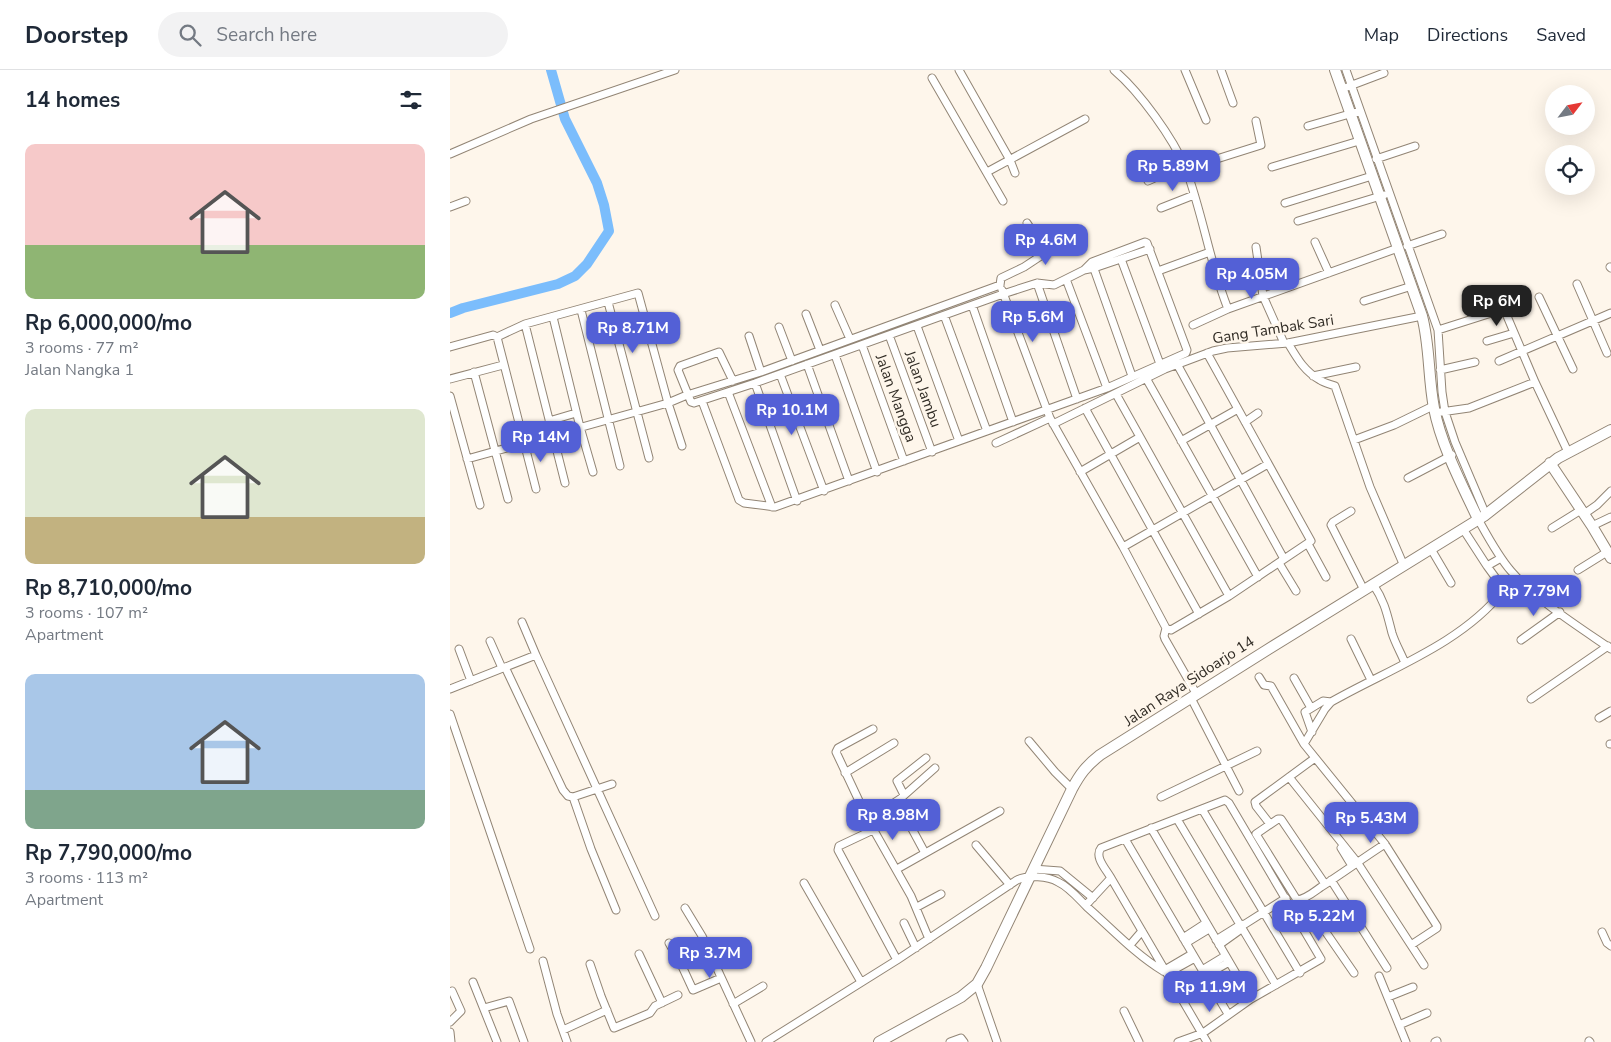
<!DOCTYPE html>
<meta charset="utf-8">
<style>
body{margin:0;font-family:"Nunito Sans",sans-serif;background:#f2f2f3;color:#1f2937;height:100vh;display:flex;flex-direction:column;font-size:19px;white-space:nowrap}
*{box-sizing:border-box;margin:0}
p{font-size:16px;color:#747a83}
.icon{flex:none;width:28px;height:28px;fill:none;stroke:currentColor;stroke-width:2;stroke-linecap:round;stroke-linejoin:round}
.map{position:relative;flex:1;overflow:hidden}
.panel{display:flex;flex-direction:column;background:#fff;width:450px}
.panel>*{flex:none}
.needle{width:32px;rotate:58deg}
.fabs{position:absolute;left:1095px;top:15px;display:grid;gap:10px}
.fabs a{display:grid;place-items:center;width:50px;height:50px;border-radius:50%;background:#fff;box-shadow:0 5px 20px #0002;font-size:25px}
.price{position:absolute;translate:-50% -42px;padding:0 11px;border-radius:10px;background:#5360d6;color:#fff;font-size:16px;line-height:32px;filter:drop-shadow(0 1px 2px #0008)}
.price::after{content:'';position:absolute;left:50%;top:30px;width:15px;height:11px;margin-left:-8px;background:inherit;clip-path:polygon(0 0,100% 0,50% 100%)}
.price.selected{background:#222;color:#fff}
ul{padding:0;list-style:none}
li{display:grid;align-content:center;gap:10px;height:265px;padding:0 25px}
li span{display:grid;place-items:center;height:155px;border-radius:10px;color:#555}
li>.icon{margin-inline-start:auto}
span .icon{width:90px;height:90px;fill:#fffc;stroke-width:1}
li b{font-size:21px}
h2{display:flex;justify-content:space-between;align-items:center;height:60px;padding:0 25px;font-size:21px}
header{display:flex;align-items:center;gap:30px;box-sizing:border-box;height:70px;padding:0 25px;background:#fff;border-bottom:1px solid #e0e1e3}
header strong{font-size:24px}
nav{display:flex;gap:28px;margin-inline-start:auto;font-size:18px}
.search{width:350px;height:45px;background:#f2f2f3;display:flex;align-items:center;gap:12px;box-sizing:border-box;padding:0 18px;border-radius:28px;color:#747a83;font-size:19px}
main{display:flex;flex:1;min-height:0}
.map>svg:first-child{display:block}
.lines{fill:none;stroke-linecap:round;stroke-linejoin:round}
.river{stroke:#7bbdfc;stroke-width:10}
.street-casing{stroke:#928575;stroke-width:9}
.secondary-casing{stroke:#928575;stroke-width:12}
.street{stroke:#fff;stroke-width:7}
.secondary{stroke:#fff;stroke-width:10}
.labels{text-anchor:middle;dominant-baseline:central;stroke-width:5;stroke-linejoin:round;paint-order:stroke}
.street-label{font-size:15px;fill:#312c25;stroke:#fef6eb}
</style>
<header>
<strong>Doorstep</strong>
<div class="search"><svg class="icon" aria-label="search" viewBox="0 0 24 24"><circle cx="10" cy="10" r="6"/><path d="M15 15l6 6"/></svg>Search here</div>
<nav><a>Map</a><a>Directions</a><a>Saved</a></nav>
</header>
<main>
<section class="panel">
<h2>14 homes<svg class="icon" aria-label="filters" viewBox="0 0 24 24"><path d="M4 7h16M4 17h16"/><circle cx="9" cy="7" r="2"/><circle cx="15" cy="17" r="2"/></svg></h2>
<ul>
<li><span style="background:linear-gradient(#f6c9c9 65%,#8fb573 0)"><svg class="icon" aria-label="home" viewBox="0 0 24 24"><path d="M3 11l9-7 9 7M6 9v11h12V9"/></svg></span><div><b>Rp 6,000,000/mo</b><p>3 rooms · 77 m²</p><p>Jalan Nangka 1</p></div></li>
<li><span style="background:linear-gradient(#dfe7d0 70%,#c2b280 0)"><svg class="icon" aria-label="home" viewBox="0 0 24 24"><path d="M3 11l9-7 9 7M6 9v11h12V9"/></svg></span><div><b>Rp 8,710,000/mo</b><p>3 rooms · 107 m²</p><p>Apartment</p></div></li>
<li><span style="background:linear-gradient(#a9c7e8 75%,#7fa58c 0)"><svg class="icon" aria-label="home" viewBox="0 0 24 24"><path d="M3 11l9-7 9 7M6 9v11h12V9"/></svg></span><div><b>Rp 7,790,000/mo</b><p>3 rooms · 113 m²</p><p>Apartment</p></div></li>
</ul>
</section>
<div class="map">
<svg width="1161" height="972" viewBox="0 0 1161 972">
<rect width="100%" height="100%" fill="#fef6eb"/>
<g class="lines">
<path class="river" d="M0 243 13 238 108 214 125 206 137 194 159 161 154 135 147 113 115 49 101 0"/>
<g class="street-casing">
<path id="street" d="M509 0 560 90 565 103
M664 0C690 22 723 68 736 99 753 145 760 194 778 239
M735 0 756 50
M771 0 783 33
M896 0 988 260 992 322 995 342 1005 372 1036 445
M482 8 553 131
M897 17 934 3
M858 56 910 41
M0 84 81 49 225 0
M926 89 965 76
M822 97 909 71
M735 99 811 75 806 51
M537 102 635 49
M698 111 733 95
M835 133 922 106
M0 137 16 131
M711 138 744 125
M848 151 934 125
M577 153 596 183
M865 172 879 203
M957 176 992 164
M806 177 813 226 834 273
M671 189 710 294
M643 196 682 306
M1160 197 1161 198
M708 201 760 182
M616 209 657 318
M587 213 627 329
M1127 214 1157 283
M550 215 551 208 574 197 624 164
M552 220 600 348 673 477 716 558 714 566 715 569 747 625
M1089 227 1123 299
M914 231 962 216
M158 232 199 388
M385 235 400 269
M522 235 563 352
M131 240 170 396
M356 244 370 280
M494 245 537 361
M103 247 130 357 143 402
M75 254 115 413
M743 255 778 239 948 178
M467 256 509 371
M329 257 342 291
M988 260 1054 239 1085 312 1118 382
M439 265 482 382
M299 266 311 302
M47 267 86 419
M1037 271 1064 263
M838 273C847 288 854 301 870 310 874 313 880 314 885 316L920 417 954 496
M412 275 454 391
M0 277 43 265 47 267 75 254 188 223 218 333 232 376
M385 285 427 402
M1049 291 1161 243
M357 294 399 411
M727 294 834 489
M990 300 1025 292
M24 302 58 429
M330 304 374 421
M863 306 906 297
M696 308 808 507
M0 309 53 295
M283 311 269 282 230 296 228 300 241 332 244 333 305 313 553 224 587 213 604 215 634 200 644 198 700 179
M305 313 347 431
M278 322 322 437
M666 324 779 526
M0 326 30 435
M252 331 289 430 294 433 325 437 657 318 736 283 737 280 697 173 695 172 642 192 634 200
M635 338 749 544
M991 342 1019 338 1085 312
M99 351 126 343
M795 352 808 343
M603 354 715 299 763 281 777 278 838 273 972 246
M904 370 944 355 983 336
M731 371 788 339
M546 373 600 348
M17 389 218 333 237 325 311 302 550 215
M630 402 690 367
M958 408 1002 385
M901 441 883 452 881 455 914 520
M1134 444 1147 435 1161 421
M1028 449C1038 467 1048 486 1061 501 1086 530 1129 557 1161 579
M1142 456 1161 447
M1102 458 1131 440
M1013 459 1037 496
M858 474 876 507
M673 477 818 394
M981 479 1001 513
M829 493 846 521
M1128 500 1157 482
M923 514C935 532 937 544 942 563 945 573 951 583 955 593
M72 552 86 585
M716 558 721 560 779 526 861 471 757 283
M901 569 921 610
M1071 570 1110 542
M40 571 52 598
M9 579 21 611
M55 597 113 720 118 726 123 727 162 714
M809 607 814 615 821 616 854 674
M844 608 861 638
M0 619 86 585 205 846
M741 628 789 721
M1081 629 1158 576
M0 644 80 879
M1149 648 1161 641
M423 659 388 678 386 682 418 750 461 826 479 869
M862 662 855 642 873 631 881 632
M579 671 605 702 622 719
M1160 674H1161
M395 703 444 673
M839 707 907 792 974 895
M454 725 447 711 476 688
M123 727 141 779 166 840
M711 727 807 681
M447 731 475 783
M752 739 850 903
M727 749 826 915
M418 750 450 729 485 698
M820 754 806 736 805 732 865 688
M701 758 801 929
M423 760 389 776 388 780 447 890
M675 769 778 944
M526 775 560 815
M891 778 902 796
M447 799 550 741
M583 799 610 801 643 828
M661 808 757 972
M881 810 937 898
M354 813 411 912
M875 814 831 749H828L806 764 847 830C856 829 864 822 871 817 893 803 913 788 935 774
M853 829 904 903
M636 835 661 808C656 799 644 787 651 778L775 730 779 733 871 889 801 929 753 963 728 972
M467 837 491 824
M235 838 252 866 301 972
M454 853 466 878
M1152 862 1157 873 1161 876
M733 868 756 853
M766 870 790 855 795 854 836 828
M219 873 231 894 243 920 271 908
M736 873 759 859
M680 875 692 861
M769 875 790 860
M961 875 987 858V856L935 774 854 674 875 639 881 632C939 599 1011 574 1053 521V518L1037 496 1051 488
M189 884 212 933
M93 891 107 944 117 972
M140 894 151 926 164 958 200 943 205 936 228 925
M752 900 775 886
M713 901 742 884
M755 906 779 892
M929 906 956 972
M23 912 47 972
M527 914 547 972
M938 927 963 917
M283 934 313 916
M34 938 59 931 74 972
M674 941 689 972
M0 952 11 941 2 921
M949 955 977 943
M113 960 157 940
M0 962 1 972
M1139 971 1140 972
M316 972 447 890 567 810C578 805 598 806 608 812 619 817 628 828 637 837 661 858 685 884 713 901L718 903 745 888
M500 972 511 968 514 972
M985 972 987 971"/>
</g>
<g class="secondary-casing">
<path id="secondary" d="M885 0 972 246C980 276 978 307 984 338 991 375 1012 415 1028 449
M1100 393 1142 456 1161 488
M429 972 511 927 527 914 536 898 622 719C630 704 636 696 650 685L817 580 1034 446 1108 388 1161 360"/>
</g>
<use href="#street" class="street"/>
<use href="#secondary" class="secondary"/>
</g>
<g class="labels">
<g class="street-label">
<text transform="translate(823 259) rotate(-9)">Gang Tambak Sari</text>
<text transform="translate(473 319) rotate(70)">Jalan Jambu</text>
<text transform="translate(446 328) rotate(70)">Jalan Mangga</text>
<text transform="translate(739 611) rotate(-33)">Jalan Raya Sidoarjo 14</text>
</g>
</g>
</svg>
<div class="fabs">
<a><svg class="needle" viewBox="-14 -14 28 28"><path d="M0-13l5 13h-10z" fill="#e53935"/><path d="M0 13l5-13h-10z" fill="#747a83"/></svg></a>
<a><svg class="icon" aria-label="locate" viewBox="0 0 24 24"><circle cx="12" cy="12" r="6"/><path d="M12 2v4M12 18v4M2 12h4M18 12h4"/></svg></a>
</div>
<b class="price" style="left:723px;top:122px">Rp 5.89M</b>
<b class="price" style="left:596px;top:196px">Rp 4.6M</b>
<b class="price" style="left:802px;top:230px">Rp 4.05M</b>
<b class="price selected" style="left:1047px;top:257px">Rp 6M</b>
<b class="price" style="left:583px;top:273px">Rp 5.6M</b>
<b class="price" style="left:183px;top:284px">Rp 8.71M</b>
<b class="price" style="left:342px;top:366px">Rp 10.1M</b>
<b class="price" style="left:91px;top:393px">Rp 14M</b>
<b class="price" style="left:1084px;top:547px">Rp 7.79M</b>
<b class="price" style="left:443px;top:771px">Rp 8.98M</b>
<b class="price" style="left:921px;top:774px">Rp 5.43M</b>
<b class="price" style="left:869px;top:872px">Rp 5.22M</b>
<b class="price" style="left:260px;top:909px">Rp 3.7M</b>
<b class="price" style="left:760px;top:943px">Rp 11.9M</b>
</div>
</main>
